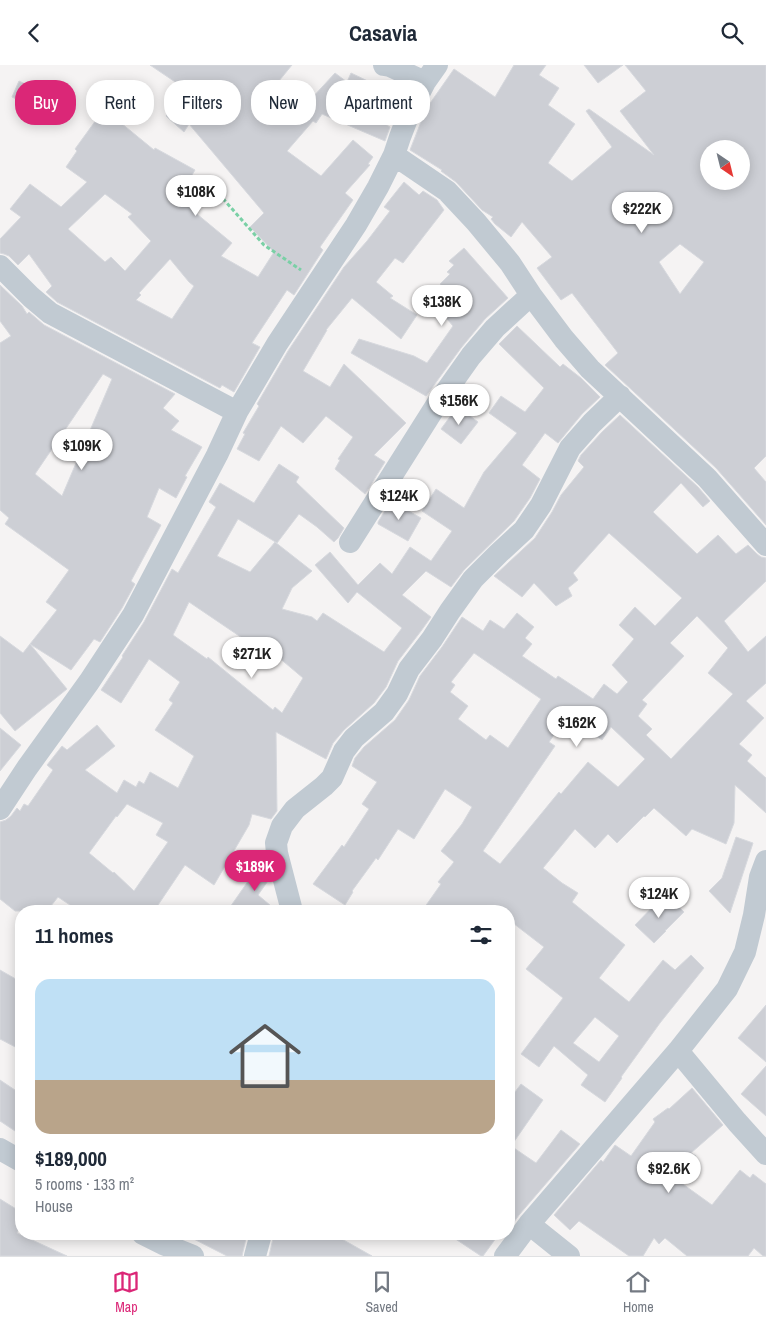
<!DOCTYPE html>
<meta charset="utf-8">
<style>
body{margin:0;font-family:"Archivo Narrow",sans-serif;background:#f2f2f3;color:#1f2937;height:100vh;display:flex;flex-direction:column;font-size:19px;white-space:nowrap}
*{box-sizing:border-box;margin:0}
p{font-size:16px;color:#747a83}
.icon{flex:none;width:28px;height:28px;fill:none;stroke:currentColor;stroke-width:2;stroke-linecap:round;stroke-linejoin:round}
.map{position:relative;flex:1;overflow:hidden}
.details{position:absolute;left:15px;top:840px;width:500px;height:335px;display:flex;flex-direction:column;background:#fff;border-radius:20px;box-shadow:0 2px 12px #0003}
.details>*{flex:none}
.top-card{position:absolute;left:15px;top:15px;width:500px;height:45px;display:flex;gap:10px}
.needle{width:32px;rotate:145deg}
.buttons{position:absolute;left:700px;top:75px;display:grid;gap:10px}
.buttons a{display:grid;place-items:center;width:50px;height:50px;border-radius:50%;background:#fff;box-shadow:0 2px 12px #0003;font-size:25px}
.price{position:absolute;translate:-50% -42px;padding:0 11px;border-radius:18px;background:#fff;color:#222;font-size:16px;line-height:32px;filter:drop-shadow(0 1px 2px #0008)}
.price::after{content:'';position:absolute;left:50%;top:30px;width:15px;height:11px;margin-left:-8px;background:inherit;clip-path:polygon(0 0,100% 0,50% 100%)}
.price.on{background:#db2777;color:#fff}
ul{padding:0;list-style:none}
li{display:grid;align-content:center;gap:10px;height:265px;padding:0 20px}
li+li{border-top:1px solid #e0e1e3}
li span{display:grid;place-items:center;height:155px;border-radius:15px;color:#555}
li>.icon{margin-inline-start:auto}
span .icon{width:90px;height:90px;fill:#fffc;stroke-width:1}
li b{font-size:21px}
h2{display:flex;justify-content:space-between;align-items:center;height:60px;padding:0 20px;font-size:21px}
.pill{padding:0 18px;border-radius:20px;background:#fff;box-shadow:0 2px 12px #0003;font-size:18px;line-height:45px}
.pill.on{background:#db2777;color:#fff}
header{display:flex;justify-content:space-between;align-items:center;height:65px;padding:0 20px;background:#fff;font-size:22px;font-weight:700}
.dock{display:flex;justify-content:space-around;align-items:center;height:70px;border-top:1px solid #e0e1e3;background:#fff;font-size:14px;color:#747a83}
.dock a{display:grid;justify-items:center;gap:2px}
.dock .on{color:#db2777}
.map>svg:first-child{display:block}
.building{fill:#cdcfd5;stroke:#d7d9de;fill-rule:evenodd}
.lines{fill:none;stroke-linecap:round;stroke-linejoin:round}
.path{stroke:#7ad0a6;stroke-width:3;stroke-dasharray:4 2.5;stroke-linecap:butt}
.street{stroke:#c1cad2;stroke-width:22}
</style>
<header><svg class="icon" aria-label="back" viewBox="0 0 24 24"><path d="M15 5l-7 7 7 7"/></svg>Casavia<svg class="icon" aria-label="search" viewBox="0 0 24 24"><circle cx="10" cy="10" r="6"/><path d="M15 15l6 6"/></svg></header>
<div class="map">
<svg width="766" height="1191" viewBox="0 0 766 1191">
<rect width="100%" height="100%" fill="#f5f3f3"/>
<path class="building" d="M150 0H292L270 27 299 47 335 8 347 17 351 8 376 20 393 36 377 54 390 62 385 76 322 49 316 58 313 56 287 86 321 111 353 75 373 92 368 99 370 100 345 128 353 135 320 182 323 185 294 230 287 225 252 278 260 282 234 327 222 320 220 323 57 237 46 227 52 221 29 189 18 200 9 191 4 189 0 188V174L21 152 10 144 30 119 61 142 87 117 66 102 77 86 75 84 104 44 154 85 155 83 195 105 186 120 180 135 232 178 221 191 258 212 274 187 250 162 264 148 189 59 184 67 166 51 187 25ZM105 129 132 149 128 152 151 176 125 206 111 192 105 197 68 164ZM170 194 189 217 194 221 172 254 136 235 141 230 139 228Z
M514 0H546L539 10 559 23 548 40 575 59 548 98 572 116 612 82 586 46 589 44 654 90 620 46 646 26 625 0H766V391L754 403 766 417V460L716 403 605 300 618 288 572 228 561 235 537 203 552 192 522 157 511 172 495 159 491 154 493 152 482 145 456 117 441 106 442 105 410 85 426 44 454 4 495 32ZM709 84H741V116H709ZM680 179 704 197 680 229 659 197Z
M584 0H623L598 18Z
M19 16 71 41 56 59 43 47 12 32Z
M404 117 419 130 423 126 437 135 444 145 403 198 395 193 376 217 393 231 390 233 417 250 401 274 352 233 326 265H327L303 306 330 322 344 299 406 358 374 390 385 397 365 429 335 404 340 395 338 394 353 372 326 351 303 378 281 361 259 396 237 384 245 369 243 368 259 341 257 339 288 286 344 202 367 176 390 146 384 142Z
M464 183 508 233 485 254 461 283 426 331 351 288 359 274 414 291 427 298 453 261 442 248 452 238 451 237 456 232 440 219 450 209 447 207 454 200 449 196Z
M0 220 22 241 27 249 29 247 44 260 175 329 163 343 179 356 171 365 202 382 185 411 187 412 176 433 159 423 147 452 161 460 131 516 135 519 122 543 100 577 94 574 71 605 30 579 57 545 46 537 69 505 5 459 9 453 0 445V278L11 271 0 256ZM103 309 112 314 62 431 35 409Z
M517 261 560 302 563 299 581 313 600 332 582 349 558 378 545 368 522 400 540 414 530 433 514 456 464 505 451 522 426 506 402 530 431 552 421 566 398 596 386 622 374 638 344 665 333 678 326 694 276 667 277 746 271 754 252 749 249 760 214 820 185 800 154 846H79L58 832 47 846H15L0 834V757L6 755 11 751 17 743 20 746 24 739 28 741 53 705 47 700 62 681 67 685 97 660 115 681 85 705 117 728 124 715 136 722 139 716 144 719 150 707 178 723 194 691 155 665 173 638 169 635 180 617 149 594 121 638 101 625 123 592 122 591 144 557 172 504 178 508 216 442 209 437 220 418 254 438 279 399 299 412 296 417 344 463 338 473 334 477 317 462 299 449 277 478 238 454 217 491 250 507 275 477 312 506 292 523 282 544 312 552 317 556 323 548 384 587 402 563 357 527 348 538 315 500 330 487 358 520 380 498 392 509 410 482 431 496 452 466 422 446 436 424 464 443 484 407 517 368 489 348 501 331 525 347 544 323 499 279ZM189 537 254 581 258 575 303 613 282 648 275 642 273 645 208 592 207 594 173 570ZM127 739 163 758 156 770 168 777 134 826 114 807 113 808 89 788 116 751 117 752Z
M455 345H462L478 357 461 379 441 364Z
M620 350 698 422 710 436 703 442 681 418 653 447 697 489 718 470 736 489 748 480 757 489 761 492 766 493V516L724 556 748 587 766 571V618L746 636 764 653 739 679 752 690 747 696 766 713V748L735 720 734 758 726 779 692 764 686 771 654 743 645 752 644 751 617 778 608 769 595 783 575 764 543 803 562 818 578 828 572 837 625 880 599 913 629 937 663 895 675 905 691 890 704 903 660 958 621 1012 622 1013 605 1037 581 1020 588 1010 554 981 539 1002 521 989 563 933 526 904 544 882 509 855V846H422L441 819 438 817 454 797 441 786 462 759 472 742 445 724 414 774 398 764 378 795 376 793 352 826 353 827 345 840 313 819 342 780 344 782 369 744 362 739 377 717 352 701 355 693 364 682 395 655 409 635 420 611 442 582 462 552 483 566 490 555 504 564 517 548 534 562 525 573 532 579 522 591 556 614 558 611 593 634 604 619 617 629 628 617 612 600 634 574 619 560 635 542 655 561 682 533 609 468 573 508 578 515 568 523 572 531 556 541 534 518 522 532 494 511 535 473 552 447 561 430 584 402 578 396 581 390 602 367ZM697 551 728 583 708 608 733 629 671 694 646 670 652 664 638 651 647 639 642 635 684 591 670 578ZM474 588 541 634 508 683 490 670 486 675 458 654 468 641 450 627 455 620 451 617ZM567 651 602 675 611 662 645 694 618 722 588 697 561 729 559 727 500 799 483 786 555 681 549 677ZM595 952 619 971 599 997 573 978Z
M391 436 421 453 408 476 378 459V457Z
M0 571 23 588 30 579 67 624 15 666 0 648Z
M0 663 21 680 0 706Z
M736 772 753 778 730 848 709 826 722 813Z
M265 792 270 813 258 830 277 846H244L236 841 228 845Z
M665 829 684 847 666 865H665L666 866 654 878 635 860Z
M0 905 21 917V985L0 974Z
M766 940V997L738 973Z
M766 1001V1051L741 1029Z
M0 1015 21 1029V1070L0 1056Z
M521 1019 543 1035 511 1081 536 1098 561 1065 580 1079 519 1150 509 1164V1035Z
M692 1023 723 1060 691 1088 696 1091 680 1117 712 1140 740 1105 750 1113 753 1109 766 1119V1191H763L754 1183 748 1191H687L665 1173 659 1179 654 1173 643 1191H629L579 1156 570 1165 554 1150 601 1095 603 1097 615 1080 631 1091 655 1057 653 1054 668 1043 669 1044Z
M0 1134 21 1147V1159L17 1168 67 1191H0Z
M184 1169H247L242 1191H227Z
M274 1169H333L372 1191H269Z
M448 1169H499L483 1191H481Z"/>
<g class="lines">
<path class="path" d="M210 119 264 180 301 205"/>
<path class="street" d="M384 0 390 1 425 17
M394 90 447 126 476 157 510 198 531 230 564 274 590 304 707 413 766 480
M0 201 31 232 50 248 237 347
M350 477 437 339 471 291 495 263 531 230
M0 744 27 703 89 617 133 550 217 390 237 347 277 279 356 160 378 122 394 90 400 72 410 46 425 17 437 0
M292 846 277 788 276 778 282 761 295 744 324 721 332 713 344 686 354 673 384 647 397 629 409 604 432 574 450 546 473 514 499 488 524 465 541 440 570 383 592 358 620 331
M678 986 737 1057 766 1089
M0 1084 21 1096
M529 1159 569 1191
M143 1169 163 1179 193 1191
M255 1191 261 1169
M505 1191 529 1159 678 986 727 924 745 887 754 850 760 812 766 796"/>
</g>
</svg>
<div class="buttons">
<a><svg class="needle" viewBox="-14 -14 28 28"><path d="M0-13l5 13h-10z" fill="#e53935"/><path d="M0 13l5-13h-10z" fill="#747a83"/></svg></a>
</div>
<b class="price" style="left:196px;top:152px">$108K</b>
<b class="price" style="left:642px;top:169px">$222K</b>
<b class="price" style="left:442px;top:262px">$138K</b>
<b class="price" style="left:459px;top:361px">$156K</b>
<b class="price" style="left:82px;top:406px">$109K</b>
<b class="price" style="left:399px;top:456px">$124K</b>
<b class="price" style="left:252px;top:614px">$271K</b>
<b class="price" style="left:577px;top:683px">$162K</b>
<b class="price on" style="left:255px;top:827px">$189K</b>
<b class="price" style="left:659px;top:854px">$124K</b>
<b class="price" style="left:669px;top:1129px">$92.6K</b>
<div class="top-card">
<a class="pill on">Buy</a>
<a class="pill">Rent</a>
<a class="pill">Filters</a>
<a class="pill">New</a>
<a class="pill">Apartment</a>
</div>
<section class="details">
<h2>11 homes<svg class="icon" aria-label="filters" viewBox="0 0 24 24"><path d="M4 7h16M4 17h16"/><circle cx="9" cy="7" r="2"/><circle cx="15" cy="17" r="2"/></svg></h2>
<ul>
<li><span style="background:linear-gradient(#bfe0f5 65%,#b9a48a 0)"><svg class="icon" aria-label="home" viewBox="0 0 24 24"><path d="M3 11l9-7 9 7M6 9v11h12V9"/></svg></span><div><b>$189,000</b><p>5 rooms · 133 m²</p><p>House</p></div></li>
</ul>
</section>
</div>
<nav class="dock">
<a class="on"><svg class="icon" aria-label="map" viewBox="0 0 24 24"><path d="M3 6l6-2 6 2 6-2v14l-6 2-6-2-6 2zM9 4v14M15 6v14"/></svg>Map</a>
<a><svg class="icon" aria-label="saved" viewBox="0 0 24 24"><path d="M7 4h10v16l-5-4-5 4z"/></svg>Saved</a>
<a><svg class="icon" aria-label="home" viewBox="0 0 24 24"><path d="M3 11l9-7 9 7M6 9v11h12V9"/></svg>Home</a>
</nav>
